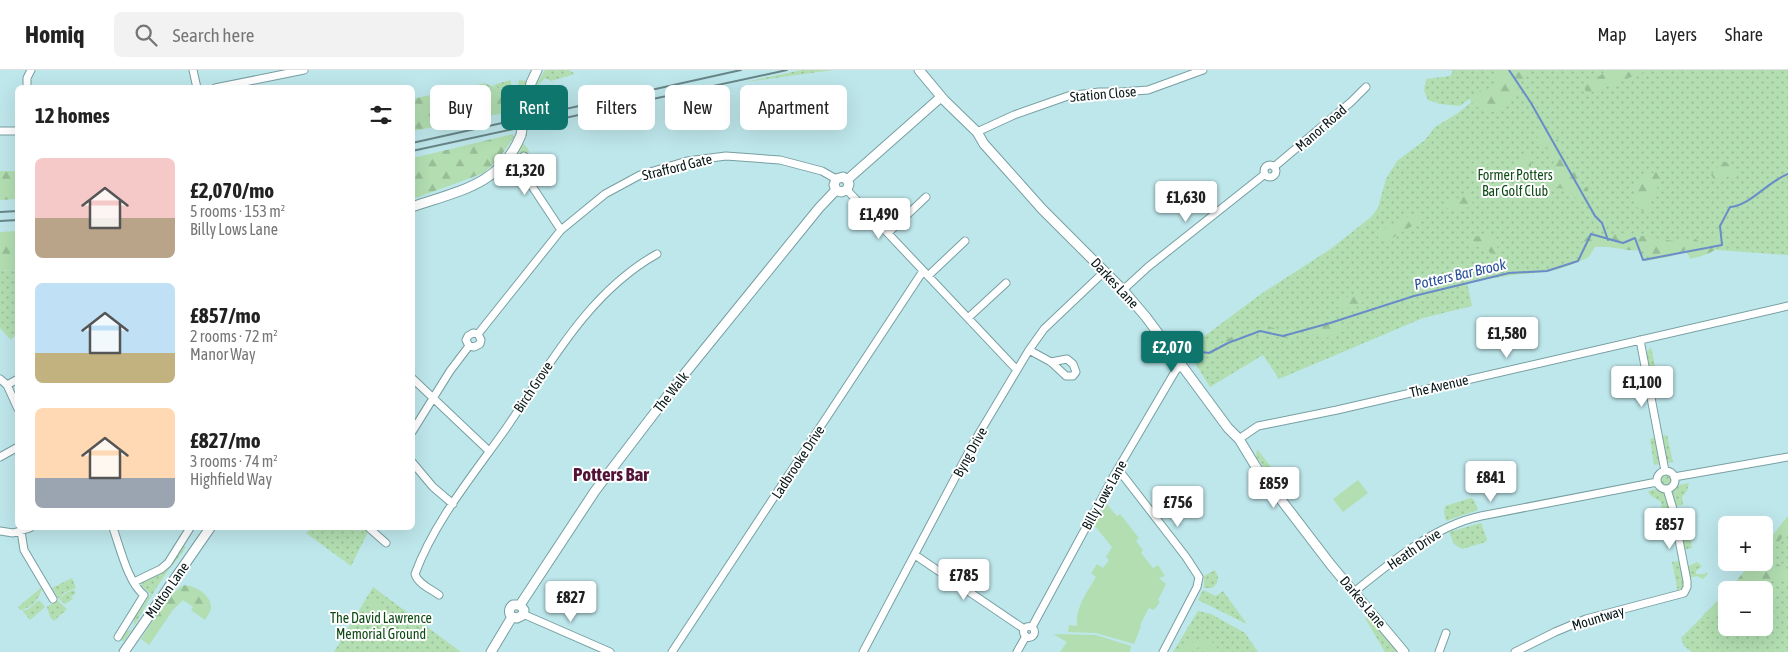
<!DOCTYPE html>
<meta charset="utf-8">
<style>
body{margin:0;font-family:"Asap Condensed",sans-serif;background:#f2f2f2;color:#222;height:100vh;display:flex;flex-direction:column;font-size:19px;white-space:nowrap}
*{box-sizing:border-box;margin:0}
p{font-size:16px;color:#767676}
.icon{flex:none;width:28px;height:28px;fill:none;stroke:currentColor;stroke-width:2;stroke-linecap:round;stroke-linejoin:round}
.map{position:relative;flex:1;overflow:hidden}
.sheet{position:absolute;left:15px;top:15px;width:400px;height:445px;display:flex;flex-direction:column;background:#fff;border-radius:8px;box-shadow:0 5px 20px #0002}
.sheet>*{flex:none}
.banner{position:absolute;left:430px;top:15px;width:475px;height:45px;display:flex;gap:10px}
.tools{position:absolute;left:1718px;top:446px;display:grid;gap:10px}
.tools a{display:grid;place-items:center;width:55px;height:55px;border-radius:8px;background:#fff;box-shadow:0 5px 20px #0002;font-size:25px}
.price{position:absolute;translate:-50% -42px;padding:0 11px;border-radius:5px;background:#fff;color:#222;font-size:16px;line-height:32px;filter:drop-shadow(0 1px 2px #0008)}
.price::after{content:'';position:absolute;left:50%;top:30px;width:15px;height:11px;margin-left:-8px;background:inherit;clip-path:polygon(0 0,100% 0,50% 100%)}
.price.selected{background:#0f766e;color:#fff}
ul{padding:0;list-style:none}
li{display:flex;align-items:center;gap:15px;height:125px;padding:0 20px}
li span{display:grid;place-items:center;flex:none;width:140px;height:100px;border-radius:8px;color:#555}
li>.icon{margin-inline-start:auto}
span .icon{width:60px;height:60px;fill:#fffc;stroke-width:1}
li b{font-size:21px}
h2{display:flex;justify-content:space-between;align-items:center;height:60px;padding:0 20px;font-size:21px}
.tag{padding:0 18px;border-radius:8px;background:#fff;box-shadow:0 5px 20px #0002;font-size:18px;line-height:45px}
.tag.selected{background:#0f766e;color:#fff}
header{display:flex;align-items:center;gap:30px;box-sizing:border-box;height:70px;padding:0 25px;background:#fff;border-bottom:1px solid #e0e0e0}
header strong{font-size:24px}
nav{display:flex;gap:28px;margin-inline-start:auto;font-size:18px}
.search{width:350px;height:45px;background:#f2f2f2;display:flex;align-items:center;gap:12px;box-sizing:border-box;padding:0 18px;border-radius:8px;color:#767676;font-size:19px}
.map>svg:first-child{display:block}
.grass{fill:url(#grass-dots)}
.forest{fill:url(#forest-firs)}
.garden{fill:#b2deb1}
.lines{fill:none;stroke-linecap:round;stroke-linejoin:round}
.stream{stroke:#6a8cc8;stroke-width:2}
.street-casing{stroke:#779fa2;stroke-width:9}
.secondary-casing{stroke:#779fa2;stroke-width:11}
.street{stroke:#fff;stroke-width:7}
.secondary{stroke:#fff;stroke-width:9}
.rail{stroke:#688688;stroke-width:2}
.secondary-bridge-casing{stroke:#779fa2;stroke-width:11;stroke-linecap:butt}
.secondary-bridge{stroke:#fff;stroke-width:9}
.labels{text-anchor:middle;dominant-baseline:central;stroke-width:4;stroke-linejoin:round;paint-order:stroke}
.street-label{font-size:14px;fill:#081819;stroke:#fff}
.park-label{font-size:14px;fill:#0f4b16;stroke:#fff}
.water-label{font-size:15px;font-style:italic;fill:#284f99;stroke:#fff}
.district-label{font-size:19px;font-weight:bold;fill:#511337;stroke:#fff}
</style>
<header>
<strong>Homiq</strong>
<div class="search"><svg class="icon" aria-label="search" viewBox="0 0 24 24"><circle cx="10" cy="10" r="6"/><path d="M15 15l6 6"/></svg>Search here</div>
<nav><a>Map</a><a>Layers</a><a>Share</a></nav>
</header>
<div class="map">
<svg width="1788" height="582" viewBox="0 0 1788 582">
<defs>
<pattern id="grass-dots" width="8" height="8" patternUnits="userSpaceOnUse" patternTransform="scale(1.25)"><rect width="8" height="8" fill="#b2deb1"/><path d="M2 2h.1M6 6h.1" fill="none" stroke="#98be98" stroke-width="1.8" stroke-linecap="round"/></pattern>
<pattern id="forest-firs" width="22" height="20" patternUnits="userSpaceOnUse" patternTransform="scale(1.25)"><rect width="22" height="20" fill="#b2deb1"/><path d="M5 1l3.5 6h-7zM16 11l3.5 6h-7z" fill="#98be98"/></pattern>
</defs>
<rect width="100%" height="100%" fill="#bee7eb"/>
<path class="grass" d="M545 0H569L575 4 551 11 545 8 538 15 534 25 537 13Z
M802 0H833L745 12Z
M1451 0H1788V185L1690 178 1666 187 1646 191 1643 189 1639 182 1636 172 1627 175 1594 163 1589 166 1580 191C1554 203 1541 202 1514 205 1499 207 1483 210 1467 212L1472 236 1423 248 1279 309 1263 285 1210 317 1193 290 1200 285 1197 284 1198 271 1261 224 1332 178 1371 147 1378 138 1386 109 1397 91 1425 70 1435 57 1458 43 1475 29 1472 27 1460 36 1440 34 1428 30 1424 20 1426 9 1450 6 1453 2Z
M511 10V15L519 16 517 22 505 19 501 20 493 15Z
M523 73 529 81 528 85 522 83 520 89 507 102Z
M17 200V263L11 270 0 258V201Z
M1651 277 1656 301 1650 302 1645 284Z
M1667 365 1673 392 1667 393 1661 366Z
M1653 368 1656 369 1661 394 1654 395 1650 369Z
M1257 379 1275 402 1270 406 1256 386Z
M1661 411a6 6 0 1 1 12 0a6 6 0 1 1-12 0Z
M1689 413 1687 421 1682 427 1683 435 1675 436 1673 422 1679 415Z
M1657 419 1666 424 1670 438 1662 440 1661 432 1650 425 1648 421Z
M1471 428 1474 430 1478 440 1446 451 1444 442 1445 436Z
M1788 446V582H1692L1684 576 1681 568 1726 523V558H1764V520H1729L1751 493 1764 492V476Z
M1481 453 1487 469 1486 472 1462 479 1454 474 1449 462Z
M1672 453 1675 465 1667 466 1662 462 1663 458Z
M311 458H363L368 462 351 496 306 463Z
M1690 465 1692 478 1684 480 1681 467Z
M182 475 186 477C178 489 168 500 161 511 147 531 138 552 124 571L119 570 125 561 131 560 134 555V548L151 524 141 516 143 510 163 501Z
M1680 491C1682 501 1689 517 1678 523L1672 492Z
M1697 492 1702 496 1696 501V504H1705L1706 502 1708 504 1703 509 1697 506 1689 508 1687 497Z
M1215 500 1218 507 1217 513 1212 518H1204V506Z
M72 508 76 518 64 523 59 529 52 518Z
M42 517C41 527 31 539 20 540L18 537Z
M373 517 461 582H334Z
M74 520 76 523 71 527 73 529 65 534 59 529 66 523Z
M1203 520 1216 526 1223 521 1247 554 1198 530Z
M39 530 45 537 30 550 22 540H27Z
M57 530 67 539 54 551 50 547 47 537Z
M1198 541 1211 544 1245 563 1258 582H1173Z
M1365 548H1370L1400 582H1385Z"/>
<path class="forest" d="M1493 0H1531V4C1528 6 1524 8 1522 11 1516 19 1514 29 1507 36 1496 47 1477 41 1469 29L1479 21 1494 18 1496 6Z
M1608 0H1649L1587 24 1584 17Z
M519 10 527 11 519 40 413 61 412 29 485 13C490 16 495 16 501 20L505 18 517 22Z
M1547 58 1551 67 1558 70 1561 79 1559 86 1567 95 1575 99 1581 115 1588 118V126L1584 132 1575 129 1570 120 1559 118 1549 112V103L1555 90 1549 80 1542 76 1537 70 1539 61Z
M513 64 514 67 500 87 484 103 413 129V88Z
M1523 86H1531V109L1524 112 1515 110 1511 104Z
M1722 91 1729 93 1734 100 1733 106 1714 109 1711 105Z
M0 101H17V129L0 130Z
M1656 102 1661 110 1651 130V141H1642L1636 136 1635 113 1641 107Z
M1499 111 1503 117 1496 125 1489 126 1487 122Z
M1469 125 1473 129 1472 136C1462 139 1455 141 1444 137L1448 131Z
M1418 144 1419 148 1416 155C1400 159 1396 172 1378 170V164C1390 153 1403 148 1418 144Z
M17 161V200L0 201V162Z
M1596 162 1604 166 1624 163 1673 171 1696 169 1701 174 1713 172 1719 165C1726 182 1701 186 1690 189L1686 180C1673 187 1664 189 1650 188L1643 180C1626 182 1612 175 1595 177L1588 188 1580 191 1577 186C1580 174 1585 166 1596 162Z
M1472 166C1480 167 1487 165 1495 168L1493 174 1499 179V185L1493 186 1487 179 1469 175 1467 169Z
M1353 224 1362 228 1363 232C1354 238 1343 241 1333 235L1335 231 1343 230Z
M1329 251 1334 257 1346 254 1347 258C1344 260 1340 264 1336 266 1328 269 1313 267 1307 261L1312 254Z
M1266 256C1282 259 1281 266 1299 259L1301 262C1285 274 1277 263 1263 265 1243 268 1225 278 1206 283 1203 284 1199 286 1195 287 1189 287 1183 281 1178 278V272L1192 271 1218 276 1234 265 1246 264Z
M1788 446V459L1776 476 1772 490 1788 501V512C1776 507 1758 508 1748 516L1744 513 1736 520H1729L1751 493 1764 492V476Z
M184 515C196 516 212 525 211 539 210 542 207 547 205 550L191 540 193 537 183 530 173 540 149 575 141 569C151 554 168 523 184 515Z
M1726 523V530L1723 533 1726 536V546L1715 543 1706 548 1703 545Z"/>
<path class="garden" d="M1358 410 1368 423 1343 442 1333 429Z
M1106 433 1117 446 1120 444 1139 468 1136 471 1143 480 1141 483 1153 498 1158 495 1165 506 1159 508 1166 514 1158 530 1160 532 1154 540 1149 538 1140 555 1141 556 1134 574 1096 563 1068 562 1069 555 1077 556C1075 538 1087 522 1096 507L1091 503 1097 494 1103 498 1109 490 1106 487 1112 477 1094 455Z
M375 526 388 547 381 551 368 530Z
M1053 564 1096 565 1131 576 1130 582H1060L1067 572Z
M1197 570 1212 572 1221 582H1212L1205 577H1199L1189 582H1180L1186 574Z"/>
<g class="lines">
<path class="stream" d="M1509 0 1531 33 1595 146 1602 153 1608 170
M1187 280 1209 283 1228 273 1260 261 1283 266 1330 253 1414 226 1509 203 1547 201 1578 191 1591 164 1623 173 1635 168 1643 190 1722 175 1720 156 1730 137C1751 135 1767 112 1788 104"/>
<g class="street-casing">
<path id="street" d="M193 0 197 18
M27 18V8L31 0
M215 18 304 0
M0 61H18
M977 62 1014 45 1068 26 1099 22H1122L1148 20 1203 0
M524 86 520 98 561 160
M1264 101a6 6 0 1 1 12 0a6 6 0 1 1-12 0Z
M1274 97 1351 32 1366 17
M508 104 520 98
M847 120 1017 300
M888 163 926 127
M928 206 965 171
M1123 220 1148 197 1265 104
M968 248 1006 213
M478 264 561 160 605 124 640 105 687 91 726 86 780 90 822 101 836 109
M1640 270 1665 401
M469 276 474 277 480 274 481 270 478 264
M469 276 466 270 468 266 473 263 478 264
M1029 280 1051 292 1066 306H1073L1076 302 1073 294 1067 289 1051 292
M412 308 489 381
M0 309 7 315 18 339
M7 315 18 309
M412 362 450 301 469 276
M1239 369 1258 356 1337 340 1788 236
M0 387 18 377
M412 392 433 417 453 434
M1118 399 1186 487 1199 507 1197 517 1163 582
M1657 410a9 9 0 1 1 18 0a9 9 0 1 1-18 0Z
M1674 407 1788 387
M113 458C120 477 128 513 144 525L118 567
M369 458 386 473
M0 461 13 463 30 458
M21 461 24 480 53 529
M915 485 1024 559
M134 512 161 499 168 493 190 458
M1354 522C1391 492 1434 456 1481 446L1657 412
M439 525C431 519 418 514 415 504 435 450 474 404 507 357 550 294 589 222 657 184
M523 544 610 582
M1023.5 562a5.5 5.5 0 1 1 11 0a5.5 5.5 0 1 1-11 0Z
M1032 557 1116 402 1176 300 1181 296
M672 582 923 201
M863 582 974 372 1029 280 1044 259 1105 201
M1017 582 1026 566
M1439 582 1446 563
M1515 582 1555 562 1586 549 1684 523 1687 517V511L1673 439 1667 419"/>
</g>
<g class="secondary-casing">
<path id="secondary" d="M919 0 944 30 977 62 984 74 1042 139 1123 220 1146 247 1228 358 1239 369 1256 397 1331 495 1404 582
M526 34 531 13 537 0
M847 110 941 27
M836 120 834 115 836 109 843 107 847 110
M836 120 841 122 847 120 849 114 847 110
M412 137C458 121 501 115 521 65
M520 535 595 421 682 307 819 138 836 120
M512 547 517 548 523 545 524 540 520 535
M512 547C508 543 509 538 513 535H520
M124 582 210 458
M491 582 512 547"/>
</g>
<use href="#street" class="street"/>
<use href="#secondary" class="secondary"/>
<path class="rail" d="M412 73 741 0
M412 81 787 0
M0 142 18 141
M0 151 18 150"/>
<g class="secondary-bridge-casing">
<path id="secondary-bridge" d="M521 65 526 34"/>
</g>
<use href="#secondary-bridge" class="secondary-bridge"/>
</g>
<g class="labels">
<g class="street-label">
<text transform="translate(1103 24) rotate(-5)">Station Close</text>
<text transform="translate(1321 58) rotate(-41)">Manor Road</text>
<text transform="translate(677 97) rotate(-14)">Strafford Gate</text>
<text transform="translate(1115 213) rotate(47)">Darkes Lane</text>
<text transform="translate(1439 316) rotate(-13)">The Avenue</text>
<text transform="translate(533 317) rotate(-56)">Birch Grove</text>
<text transform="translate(671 322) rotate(-52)">The Walk</text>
<text transform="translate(970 382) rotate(-61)">Byng Drive</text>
<text transform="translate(798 392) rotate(-57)">Ladbrooke Drive</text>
<text transform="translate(1104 425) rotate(-61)">Billy Lows Lane</text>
<text transform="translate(1414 479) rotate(-34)">Heath Drive</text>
<text transform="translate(167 520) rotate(-55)">Mutton Lane</text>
<text transform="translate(1363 532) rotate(50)">Darkes Lane</text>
<text transform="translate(1598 548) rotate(-17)">Mountway</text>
</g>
<g class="park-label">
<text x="1515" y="105">Former Potters<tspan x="1515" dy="16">Bar Golf Club</tspan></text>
<text x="381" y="548">The David Lawrence<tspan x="381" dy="16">Memorial Ground</tspan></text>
</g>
<g class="water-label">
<text transform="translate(1460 204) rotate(-13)">Potters Bar Brook</text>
</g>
<g class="district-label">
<text x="611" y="404">Potters Bar</text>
</g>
</g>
</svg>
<div class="tools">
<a>+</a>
<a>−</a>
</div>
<b class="price" style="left:525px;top:126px">£1,320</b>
<b class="price" style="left:1186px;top:153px">£1,630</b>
<b class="price" style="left:879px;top:170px">£1,490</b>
<b class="price" style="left:1507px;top:289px">£1,580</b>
<b class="price selected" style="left:1172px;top:303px">£2,070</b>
<b class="price" style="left:1642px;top:338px">£1,100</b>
<b class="price" style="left:1491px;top:433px">£841</b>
<b class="price" style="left:1274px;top:439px">£859</b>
<b class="price" style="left:1178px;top:458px">£756</b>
<b class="price" style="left:1670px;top:480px">£857</b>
<b class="price" style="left:964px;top:531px">£785</b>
<b class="price" style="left:571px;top:553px">£827</b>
<div class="banner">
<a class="tag">Buy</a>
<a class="tag selected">Rent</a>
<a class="tag">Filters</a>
<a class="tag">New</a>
<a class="tag">Apartment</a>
</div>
<section class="sheet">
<h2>12 homes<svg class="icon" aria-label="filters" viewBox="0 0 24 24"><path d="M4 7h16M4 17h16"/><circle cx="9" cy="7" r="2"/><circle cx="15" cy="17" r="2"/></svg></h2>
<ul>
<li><span style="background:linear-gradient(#f6c9c9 60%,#b9a48a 0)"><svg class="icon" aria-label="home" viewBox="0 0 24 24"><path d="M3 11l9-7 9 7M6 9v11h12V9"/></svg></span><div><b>£2,070/mo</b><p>5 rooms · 153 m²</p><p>Billy Lows Lane</p></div></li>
<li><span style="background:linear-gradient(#bfe0f5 70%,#c2b280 0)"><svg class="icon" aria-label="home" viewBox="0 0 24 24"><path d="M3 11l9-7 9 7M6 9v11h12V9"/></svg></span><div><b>£857/mo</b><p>2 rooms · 72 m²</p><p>Manor Way</p></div></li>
<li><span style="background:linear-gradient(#ffd9b3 70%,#9aa5b1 0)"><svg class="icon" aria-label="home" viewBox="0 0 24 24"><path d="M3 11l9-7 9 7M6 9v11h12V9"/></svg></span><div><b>£827/mo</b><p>3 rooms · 74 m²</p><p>Highfield Way</p></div></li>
</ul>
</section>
</div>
